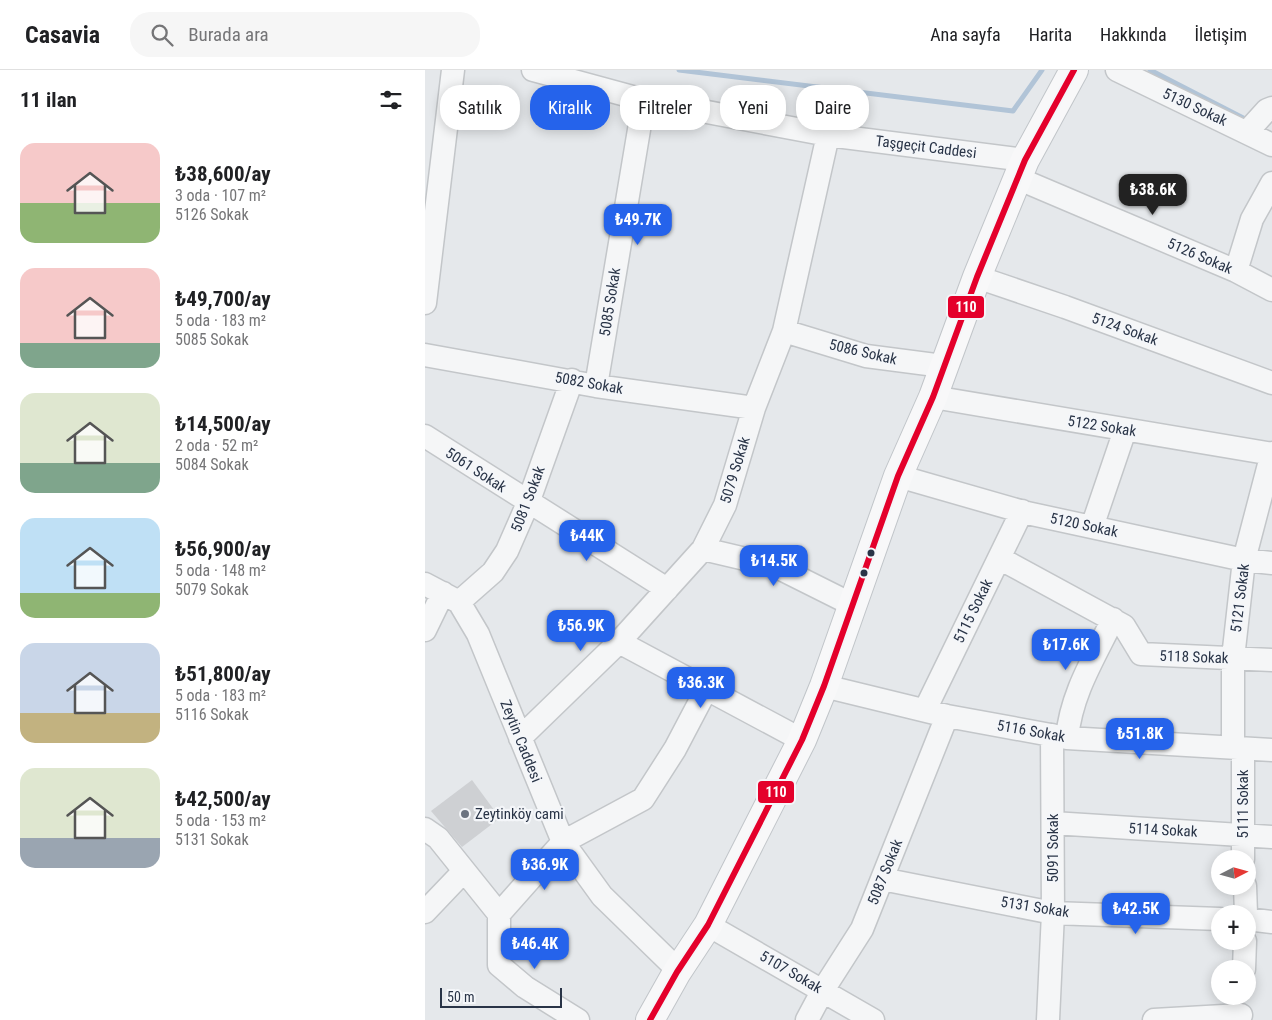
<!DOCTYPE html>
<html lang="tr">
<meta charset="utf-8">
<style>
body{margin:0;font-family:"Roboto Condensed",sans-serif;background:#f6f6f6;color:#202124;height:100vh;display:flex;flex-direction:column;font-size:19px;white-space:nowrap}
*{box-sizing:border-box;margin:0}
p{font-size:16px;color:#757577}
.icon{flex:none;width:28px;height:28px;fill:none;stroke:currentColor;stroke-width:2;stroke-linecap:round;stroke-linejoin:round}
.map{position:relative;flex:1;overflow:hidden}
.details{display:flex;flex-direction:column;background:#fff;width:425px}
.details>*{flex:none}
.hud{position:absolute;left:15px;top:15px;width:475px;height:45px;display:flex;gap:10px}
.needle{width:32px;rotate:84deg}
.buttons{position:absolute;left:786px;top:780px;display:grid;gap:10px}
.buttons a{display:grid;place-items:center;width:45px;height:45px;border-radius:50%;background:#fff;box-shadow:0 2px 12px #0003;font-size:25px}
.scale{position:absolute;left:15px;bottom:12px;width:122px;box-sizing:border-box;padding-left:5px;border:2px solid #293447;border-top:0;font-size:14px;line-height:18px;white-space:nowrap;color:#293447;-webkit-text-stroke:4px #f4f6f9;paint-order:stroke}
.price{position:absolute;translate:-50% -42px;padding:0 11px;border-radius:10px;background:#2563eb;color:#fff;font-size:16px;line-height:32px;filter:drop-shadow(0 1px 2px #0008)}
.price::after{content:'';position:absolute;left:50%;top:30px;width:15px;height:11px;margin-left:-8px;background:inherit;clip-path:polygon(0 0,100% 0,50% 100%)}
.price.active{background:#222;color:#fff}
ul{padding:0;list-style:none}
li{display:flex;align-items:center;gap:15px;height:125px;padding:0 20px}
li span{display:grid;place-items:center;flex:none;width:140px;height:100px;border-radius:15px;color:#555}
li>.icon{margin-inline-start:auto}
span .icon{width:60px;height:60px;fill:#fffc;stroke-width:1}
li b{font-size:21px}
h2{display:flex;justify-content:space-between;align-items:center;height:60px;padding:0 20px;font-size:21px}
.pill{padding:0 18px;border-radius:20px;background:#fff;box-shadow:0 2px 12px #0003;font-size:18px;line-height:45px}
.pill.active{background:#2563eb;color:#fff}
header{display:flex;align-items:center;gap:30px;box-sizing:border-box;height:70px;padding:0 25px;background:#fff;border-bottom:1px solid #e0e0e0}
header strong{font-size:24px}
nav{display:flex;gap:28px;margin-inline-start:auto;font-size:18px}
.search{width:350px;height:45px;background:#f6f6f6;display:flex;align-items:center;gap:12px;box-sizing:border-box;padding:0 18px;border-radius:20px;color:#757577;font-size:19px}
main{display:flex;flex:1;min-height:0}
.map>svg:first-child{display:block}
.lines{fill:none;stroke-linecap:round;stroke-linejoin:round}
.stream{stroke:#b1c4d7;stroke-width:5}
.building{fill:#ced0d3}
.minor-casing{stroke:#c3c6c9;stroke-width:25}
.major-casing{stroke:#c1c5c9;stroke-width:30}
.minor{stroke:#f5f6f7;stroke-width:22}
.major{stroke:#f8f8f9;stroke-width:28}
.bus-1-casing{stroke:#f4f6f9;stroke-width:10}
.bus-1{stroke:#e4002b;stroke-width:6}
.bus-dot{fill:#293447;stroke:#f4f6f9;stroke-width:2}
.poi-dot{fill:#6b7380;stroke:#f4f6f9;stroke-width:2}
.labels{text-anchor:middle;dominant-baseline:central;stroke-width:4.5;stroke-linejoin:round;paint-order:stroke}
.street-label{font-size:15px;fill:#293447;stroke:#f4f6f9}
.poi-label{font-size:15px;fill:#293447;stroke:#f4f6f9;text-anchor:start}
.line-badge{stroke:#f4f6f9;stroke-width:2}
.badge-label{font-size:14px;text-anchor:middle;font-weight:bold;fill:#fff}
</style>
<header>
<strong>Casavia</strong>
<div class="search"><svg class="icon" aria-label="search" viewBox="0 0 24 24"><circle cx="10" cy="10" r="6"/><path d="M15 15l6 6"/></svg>Burada ara</div>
<nav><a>Ana sayfa</a><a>Harita</a><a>Hakkında</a><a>İletişim</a></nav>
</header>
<main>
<section class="details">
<h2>11 ilan<svg class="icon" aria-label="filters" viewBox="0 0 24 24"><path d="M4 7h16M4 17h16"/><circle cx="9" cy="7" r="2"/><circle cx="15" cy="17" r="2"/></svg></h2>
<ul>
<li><span style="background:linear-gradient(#f6c9c9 60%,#8fb573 0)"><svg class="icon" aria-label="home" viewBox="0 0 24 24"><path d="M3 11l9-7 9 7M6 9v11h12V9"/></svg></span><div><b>₺38,600/ay</b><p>3 oda · 107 m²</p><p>5126 Sokak</p></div></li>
<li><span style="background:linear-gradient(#f6c9c9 75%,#7fa58c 0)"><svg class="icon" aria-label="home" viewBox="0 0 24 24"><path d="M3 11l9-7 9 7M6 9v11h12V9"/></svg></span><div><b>₺49,700/ay</b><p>5 oda · 183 m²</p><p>5085 Sokak</p></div></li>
<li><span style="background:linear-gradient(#dfe7d0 70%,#7fa58c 0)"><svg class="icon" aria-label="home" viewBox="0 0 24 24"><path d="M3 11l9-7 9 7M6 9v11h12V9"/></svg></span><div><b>₺14,500/ay</b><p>2 oda · 52 m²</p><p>5084 Sokak</p></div></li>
<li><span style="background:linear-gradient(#bfe0f5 75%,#8fb573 0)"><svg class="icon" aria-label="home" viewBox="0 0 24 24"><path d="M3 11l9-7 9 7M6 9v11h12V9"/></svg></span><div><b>₺56,900/ay</b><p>5 oda · 148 m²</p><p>5079 Sokak</p></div></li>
<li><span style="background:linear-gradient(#c9d6e8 70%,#c2b280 0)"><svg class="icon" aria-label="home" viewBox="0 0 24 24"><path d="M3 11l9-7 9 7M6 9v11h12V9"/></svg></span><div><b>₺51,800/ay</b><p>5 oda · 183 m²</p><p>5116 Sokak</p></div></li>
<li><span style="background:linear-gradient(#dfe7d0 70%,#9aa5b1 0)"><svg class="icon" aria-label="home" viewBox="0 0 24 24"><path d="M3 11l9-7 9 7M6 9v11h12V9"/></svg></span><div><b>₺42,500/ay</b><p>5 oda · 153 m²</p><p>5131 Sokak</p></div></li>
</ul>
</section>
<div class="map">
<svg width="847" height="950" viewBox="0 0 847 950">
<rect width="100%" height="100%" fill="#e5e8eb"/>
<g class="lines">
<path class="stream" d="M254 0 588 41 617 0
M725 0 824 51"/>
</g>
<path class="building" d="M47 710 75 748 37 777 6 741Z"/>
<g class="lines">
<g class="minor-casing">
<path id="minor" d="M108 0 219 30 403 65 600 90
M692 0 847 75
M822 62 842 40 847 38
M592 108 811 201 847 220
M811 201 827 149 847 113
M552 207 640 237 847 313
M0 233 28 0
M359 261 441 286 518 296
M0 285 171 316 329 338
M171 316 219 30
M508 327 847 384
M0 366 242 519
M473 406 602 443 819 490 847 493
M667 457 700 360
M278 479 350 496 428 535
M574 488 699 556 716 584 847 590
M0 514 34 532 53 564 138 772 177 826 253 900
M34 532 68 502 82 481 103 433 147 310
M0 560 18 523
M194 572 377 670
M399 616 522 646 642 668 847 680
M500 640 597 441
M95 668 194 572 278 479 300 435 329 338 359 261 403 65
M642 668C646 624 669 588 688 549
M808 677V588L819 490 847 383
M818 679V789
M628 753 847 767
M0 759 13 768 74 844
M457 809 628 843 795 849
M820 816 821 844
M0 842 39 801
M74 844 138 772 218 729 250 679 281 620
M74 844V895L100 917 153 950
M822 849 847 852
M283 855 448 950
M819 899 820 871
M382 950 398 920 437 859 522 646
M623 950 628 843 627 665
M729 950 816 945"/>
</g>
<g class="major-casing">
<path id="major" d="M225 950 252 902 283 855 377 670 399 616 473 406 508 327 552 207 600 90 649 0"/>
</g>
<use href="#minor" class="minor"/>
<use href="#major" class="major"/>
<g class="bus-1-casing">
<path id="bus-1" d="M225 950 252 902 283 855 377 670 399 616 473 406 508 327 552 207 600 90 649 0"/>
</g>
<use href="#bus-1" class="bus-1"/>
</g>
<g class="bus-dot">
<circle cx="446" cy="483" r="4.5"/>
<circle cx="439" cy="503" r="4.5"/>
</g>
<circle class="poi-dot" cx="40" cy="744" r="5"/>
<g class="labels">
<g class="street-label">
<text transform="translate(770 37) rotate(25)">5130 Sokak</text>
<text transform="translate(501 77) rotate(7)">Taşgeçit Caddesi</text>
<text transform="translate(775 186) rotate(23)">5126 Sokak</text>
<text transform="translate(185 232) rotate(-81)">5085 Sokak</text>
<text transform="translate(700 259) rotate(20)">5124 Sokak</text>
<text transform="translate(438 282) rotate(13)">5086 Sokak</text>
<text transform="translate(164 313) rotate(10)">5082 Sokak</text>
<text transform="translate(677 356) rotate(9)">5122 Sokak</text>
<text transform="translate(51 400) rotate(33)">5061 Sokak</text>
<text transform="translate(310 400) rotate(-73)">5079 Sokak</text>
<text transform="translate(103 429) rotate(-69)">5081 Sokak</text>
<text transform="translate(659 455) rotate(12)">5120 Sokak</text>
<text transform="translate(815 528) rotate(-83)">5121 Sokak</text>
<text transform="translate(548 541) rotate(-64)">5115 Sokak</text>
<text transform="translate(769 587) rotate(2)">5118 Sokak</text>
<text transform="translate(606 661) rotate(10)">5116 Sokak</text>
<text transform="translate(96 671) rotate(68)">Zeytin Caddesi</text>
<text transform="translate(818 734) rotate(-90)">5111 Sokak</text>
<text transform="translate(738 760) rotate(3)">5114 Sokak</text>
<text transform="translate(628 778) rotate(-90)">5091 Sokak</text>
<text transform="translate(460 802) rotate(-68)">5087 Sokak</text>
<text transform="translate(610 837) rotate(9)">5131 Sokak</text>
<text transform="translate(366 902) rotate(30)">5107 Sokak</text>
</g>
<g class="poi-label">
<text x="50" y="744">Zeytinköy cami</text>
</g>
</g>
<g class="line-badge">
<rect x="522" y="225" width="38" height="24" rx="5" fill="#e4002b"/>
<rect x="332" y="710" width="38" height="24" rx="5" fill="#e4002b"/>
</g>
<g class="badge-label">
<text x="541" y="242">110</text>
<text x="351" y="727">110</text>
</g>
</svg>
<div class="buttons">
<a><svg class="needle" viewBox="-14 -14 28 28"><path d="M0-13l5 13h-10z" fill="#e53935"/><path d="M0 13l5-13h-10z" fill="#757577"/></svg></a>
<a>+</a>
<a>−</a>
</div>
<div class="scale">50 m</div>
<b class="price active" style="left:728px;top:146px">₺38.6K</b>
<b class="price" style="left:213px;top:176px">₺49.7K</b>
<b class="price" style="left:162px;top:492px">₺44K</b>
<b class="price" style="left:349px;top:517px">₺14.5K</b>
<b class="price" style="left:156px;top:582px">₺56.9K</b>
<b class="price" style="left:641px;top:601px">₺17.6K</b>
<b class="price" style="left:276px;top:639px">₺36.3K</b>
<b class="price" style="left:715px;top:690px">₺51.8K</b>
<b class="price" style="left:120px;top:821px">₺36.9K</b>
<b class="price" style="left:711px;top:865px">₺42.5K</b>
<b class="price" style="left:110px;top:900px">₺46.4K</b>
<div class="hud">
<a class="pill">Satılık</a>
<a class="pill active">Kiralık</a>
<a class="pill">Filtreler</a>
<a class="pill">Yeni</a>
<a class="pill">Daire</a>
</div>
</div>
</main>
